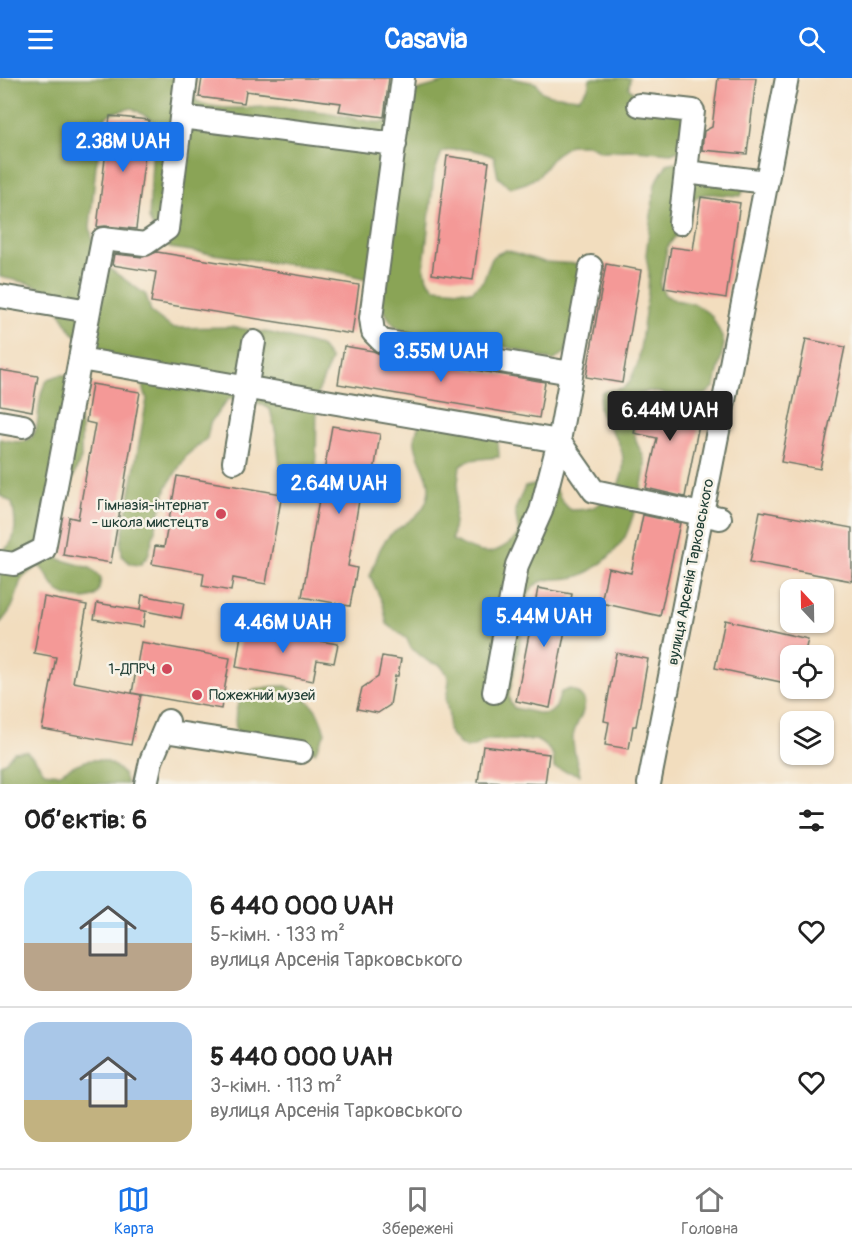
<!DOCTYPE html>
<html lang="uk">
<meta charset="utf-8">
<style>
body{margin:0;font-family:Pangolin,sans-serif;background:#f6f6f6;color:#222;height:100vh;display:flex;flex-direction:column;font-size:22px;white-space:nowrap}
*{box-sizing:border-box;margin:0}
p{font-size:20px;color:#767676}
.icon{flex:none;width:33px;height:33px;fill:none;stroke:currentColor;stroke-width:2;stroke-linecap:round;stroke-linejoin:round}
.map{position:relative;height:706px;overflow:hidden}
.panel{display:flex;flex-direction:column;background:#fff;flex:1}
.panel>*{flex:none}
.needle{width:39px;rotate:338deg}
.fabs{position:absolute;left:780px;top:501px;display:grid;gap:12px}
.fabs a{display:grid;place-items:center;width:54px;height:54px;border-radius:12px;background:#fff;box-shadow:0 2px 4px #0004;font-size:30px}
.price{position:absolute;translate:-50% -51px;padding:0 14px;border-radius:6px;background:#1a73e8;color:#fff;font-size:20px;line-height:39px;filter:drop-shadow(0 2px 3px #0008)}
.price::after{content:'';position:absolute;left:50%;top:36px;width:18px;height:14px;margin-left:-9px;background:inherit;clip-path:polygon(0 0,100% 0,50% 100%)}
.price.active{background:#222;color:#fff}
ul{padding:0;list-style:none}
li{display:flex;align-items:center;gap:18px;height:150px;padding:0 24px}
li+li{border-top:2px solid #e0e0e0}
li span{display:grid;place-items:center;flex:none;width:168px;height:120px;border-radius:18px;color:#555}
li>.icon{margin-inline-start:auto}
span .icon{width:72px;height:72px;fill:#fffc;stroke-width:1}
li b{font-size:26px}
h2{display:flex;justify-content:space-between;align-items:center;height:72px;padding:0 24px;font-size:26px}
header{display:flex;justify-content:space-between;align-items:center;height:78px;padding:0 24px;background:#1a73e8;color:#fff;font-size:27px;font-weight:700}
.menu{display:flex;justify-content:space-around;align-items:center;height:84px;border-top:2px solid #e0e0e0;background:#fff;font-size:16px;color:#767676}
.menu a{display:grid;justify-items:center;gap:3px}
.menu .active{color:#1a73e8}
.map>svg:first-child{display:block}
.forest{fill:#8aa456;stroke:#547045;stroke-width:1.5}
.building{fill:#f49997}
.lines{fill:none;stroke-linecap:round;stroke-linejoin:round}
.minor-casing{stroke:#697564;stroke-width:26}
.minor{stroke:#fff;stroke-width:22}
.poi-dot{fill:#d1495b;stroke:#f7f3e8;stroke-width:2}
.labels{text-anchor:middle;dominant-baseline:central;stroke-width:5;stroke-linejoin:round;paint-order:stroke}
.poi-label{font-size:15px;fill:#1f3d34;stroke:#f7f3e8;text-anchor:end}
.street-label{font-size:15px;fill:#1f3d34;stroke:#f7f3e8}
</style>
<header><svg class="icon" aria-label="menu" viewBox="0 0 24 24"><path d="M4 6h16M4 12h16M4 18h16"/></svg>Casavia<svg class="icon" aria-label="search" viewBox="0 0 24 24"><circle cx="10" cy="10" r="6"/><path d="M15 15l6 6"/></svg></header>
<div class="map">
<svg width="852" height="706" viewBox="0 0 852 706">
<rect width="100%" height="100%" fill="#f7f3e8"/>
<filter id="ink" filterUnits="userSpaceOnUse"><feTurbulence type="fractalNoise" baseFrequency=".0167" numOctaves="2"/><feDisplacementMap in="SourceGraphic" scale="12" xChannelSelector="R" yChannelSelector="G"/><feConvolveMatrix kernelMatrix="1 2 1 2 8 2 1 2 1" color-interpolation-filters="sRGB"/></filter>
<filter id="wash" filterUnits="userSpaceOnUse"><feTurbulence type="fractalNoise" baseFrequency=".008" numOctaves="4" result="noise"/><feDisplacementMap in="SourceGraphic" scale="24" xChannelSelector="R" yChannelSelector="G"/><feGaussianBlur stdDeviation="1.35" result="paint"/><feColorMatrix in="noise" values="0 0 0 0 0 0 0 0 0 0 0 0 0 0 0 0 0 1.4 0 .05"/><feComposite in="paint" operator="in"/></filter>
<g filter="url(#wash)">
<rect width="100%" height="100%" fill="#f2ddbe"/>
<path class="forest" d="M0 0H195L194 15 196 23C219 34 244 29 269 29 287 29 306 32 324 34 347 37 369 48 392 43L404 19 417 12 459 0H510L536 5 542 14 550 17 579 20 588 10 590 0H630L629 10 637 18 689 24 684 70 671 75 636 72 601 73 588 67H570L555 77 539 98 526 105 510 110 498 99 494 79C477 71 460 69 442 74L434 96 424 188 427 201 435 210 472 213 483 203 493 178 506 172 544 184 579 186 588 199 566 274 553 283C536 278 517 270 499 268 469 264 418 268 395 248 383 236 377 217 371 202L334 193 170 170 158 160 149 141 154 43 132 30 111 35 105 40 103 58 96 87 90 149 94 170 106 188 146 217 151 234 172 250 232 249 271 255 320 268 331 282 317 317 316 390 311 403 301 410 287 402 280 389 276 356 270 331 255 323 228 321 210 345 207 360 187 377 167 408 148 478 140 487 131 486 122 478 121 465 147 321 142 305 129 287 101 277 72 254 46 212 27 205 0 199Z
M680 83 717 85 736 89 745 109 741 118 709 116 700 117 694 122 689 129 684 151 674 160 667 170 660 207 665 217 675 222 695 226 711 237 721 256 724 266 715 308 705 317 676 318 649 313 639 317C636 331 632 347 636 362 638 371 646 378 645 388 645 401 631 447 625 459 615 475 595 494 576 499 560 503 540 497 530 513 524 523 526 539 523 549 518 572 514 594 509 617L510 624 514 630 542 636 550 635 556 629 561 614 570 611C600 622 575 640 573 659 572 671 578 686 580 697L554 690 553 677 546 668 536 662H486L475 668 466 670 458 665 448 652 449 639 446 622 449 604 447 596 440 587 429 584 411 570 407 561 387 546 383 526 370 498C377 483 377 471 389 458 401 446 419 441 426 424 440 393 399 374 422 343 424 340 433 334 437 333 449 330 481 336 489 344 499 353 498 367 499 379L470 382 460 387 452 462C484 477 491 482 519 457L515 432 525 409 538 406 555 410 562 423 570 432C589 432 594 431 608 419 623 407 627 385 620 368 612 347 591 338 602 314L623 310 629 305 638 285 648 214 649 195 646 177 655 106 667 86Z
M60 297 74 298 81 352V380L53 451V470L59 481 90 490 101 500C100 505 100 510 98 514 91 526 68 520 59 514 49 506 50 497 39 488 12 503 23 507 12 529 9 535 4 540 0 546V473C19 467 16 441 12 425L0 417V361C47 374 34 340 42 313 43 309 46 305 48 301Z
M286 608C310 623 317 626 325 655L315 674 292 664 237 659C229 617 248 608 286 608Z
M26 673 35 681 44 694 59 696C77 684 99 674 117 690 123 695 125 698 127 706H0V686L5 684 14 674Z"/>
<g id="blocks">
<path class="building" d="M202 0H389L384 39 339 33 341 25 246 13 244 25 199 19Z
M718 0H756L747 76 702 72 704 53 712 49Z
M110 38 149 42 136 151 105 148 97 149Z
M447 78 489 84 473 202 432 196Z
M701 119 740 125 726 220 664 210 671 169 693 172Z
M157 174 359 207 352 256 151 224 156 194 112 187 114 176 143 179Z
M606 186 641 192 622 305 586 299Z
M806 261 845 269 820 391 781 384Z
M344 268 373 273 380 276 545 304 539 340 338 306Z
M0 292 38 298 32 333 0 327Z
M92 306 140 314 111 485 63 477 69 439 78 441 95 346 86 344Z
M643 318 702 330 685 419 646 410 657 360 634 355Z
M332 348 380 356 374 394 364 393 348 488 357 490 350 528 302 519Z
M177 398 282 416 266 506 233 500 231 513 202 508 204 495 152 486 155 468 164 469Z
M760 433 852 450V503L750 484Z
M643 437 680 445 660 538 601 525 608 490 631 495Z
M538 510 572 516 550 630 516 623Z
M142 517 184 525 181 540 140 532Z
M44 519 87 527 73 604 141 617 131 667 42 651 56 579 34 575Z
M97 525 145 533 143 549 94 541Z
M725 542 808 561 804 578H790V606L715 590Z
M242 550 338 566 334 585 317 582 313 603 236 589Z
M141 564 230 580 221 631 132 615Z
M616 575 648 581 636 648H633L629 671 605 667 609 644 604 643Z
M382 578 401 581 398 598H395L390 627 378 635 357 631 362 610 378 599Z
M483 668 549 676 545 706 478 704Z"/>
</g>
</g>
<g filter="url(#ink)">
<use href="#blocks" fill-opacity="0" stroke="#697564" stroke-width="1.5"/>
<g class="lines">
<g class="minor-casing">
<path id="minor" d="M403 0 371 240 373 254 382 263 571 295
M639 27 693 33 680 145
M181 39 395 66
M686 94 766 104
M0 218 89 233 103 161 145 166 167 151 186 0
M89 233 80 281 559 363 594 413 720 440
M0 344 23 348
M234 384 254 264
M0 484 14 486 44 471 80 281
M494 614 517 487 541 433 559 363 591 189
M164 653 301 674
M146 706 151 683 168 643
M649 706 787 0"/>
</g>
<use href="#minor" class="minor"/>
</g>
</g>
<g class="poi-dot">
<circle cx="221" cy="436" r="6"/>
<circle cx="167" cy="591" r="6"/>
<circle cx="197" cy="617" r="6"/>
</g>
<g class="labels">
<g class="poi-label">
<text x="209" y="427">Гімназія-інтернат<tspan x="209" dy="17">- школа мистецтв</tspan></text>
<text x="155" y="591">1-ДПРЧ</text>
<text x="209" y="617" text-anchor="start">Пожежний музей</text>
</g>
<g class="street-label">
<text transform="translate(691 494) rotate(-79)">вулиця Арсенія Тарковського</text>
</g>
</g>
</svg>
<div class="fabs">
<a><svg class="needle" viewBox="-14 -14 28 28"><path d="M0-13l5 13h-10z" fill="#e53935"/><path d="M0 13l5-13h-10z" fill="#767676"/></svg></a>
<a><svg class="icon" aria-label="locate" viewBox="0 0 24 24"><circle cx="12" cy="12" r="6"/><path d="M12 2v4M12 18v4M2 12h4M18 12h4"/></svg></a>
<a><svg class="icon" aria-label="layers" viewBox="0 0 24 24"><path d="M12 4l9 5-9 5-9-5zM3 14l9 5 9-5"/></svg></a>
</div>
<b class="price" style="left:123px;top:95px">2.38M UAH</b>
<b class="price" style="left:441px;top:305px">3.55M UAH</b>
<b class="price active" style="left:670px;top:364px">6.44M UAH</b>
<b class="price" style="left:339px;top:437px">2.64M UAH</b>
<b class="price" style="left:544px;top:570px">5.44M UAH</b>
<b class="price" style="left:283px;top:576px">4.46M UAH</b>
</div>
<section class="panel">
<h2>Об’єктів: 6<svg class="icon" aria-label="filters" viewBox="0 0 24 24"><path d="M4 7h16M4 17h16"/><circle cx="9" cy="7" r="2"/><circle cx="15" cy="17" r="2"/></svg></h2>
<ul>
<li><span style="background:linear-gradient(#bfe0f5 60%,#b9a48a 0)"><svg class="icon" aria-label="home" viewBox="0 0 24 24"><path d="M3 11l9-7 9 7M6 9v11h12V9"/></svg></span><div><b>6 440 000 UAH</b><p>5-кімн. · 133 m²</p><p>вулиця Арсенія Тарковського</p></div><svg class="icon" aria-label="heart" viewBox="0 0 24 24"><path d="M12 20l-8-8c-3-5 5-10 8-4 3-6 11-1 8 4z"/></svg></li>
<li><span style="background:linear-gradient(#a9c7e8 65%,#c2b280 0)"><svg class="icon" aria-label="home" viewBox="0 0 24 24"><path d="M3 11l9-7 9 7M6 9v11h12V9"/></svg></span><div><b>5 440 000 UAH</b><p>3-кімн. · 113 m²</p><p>вулиця Арсенія Тарковського</p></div><svg class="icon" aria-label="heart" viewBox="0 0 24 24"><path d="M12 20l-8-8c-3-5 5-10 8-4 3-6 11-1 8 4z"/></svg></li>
</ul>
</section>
<nav class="menu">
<a class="active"><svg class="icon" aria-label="map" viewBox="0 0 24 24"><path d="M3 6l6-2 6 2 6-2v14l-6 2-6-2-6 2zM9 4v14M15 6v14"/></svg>Карта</a>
<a><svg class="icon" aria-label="saved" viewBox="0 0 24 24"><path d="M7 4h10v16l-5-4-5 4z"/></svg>Збережені</a>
<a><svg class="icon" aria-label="home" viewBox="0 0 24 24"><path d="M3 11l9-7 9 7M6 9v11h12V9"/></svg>Головна</a>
</nav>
